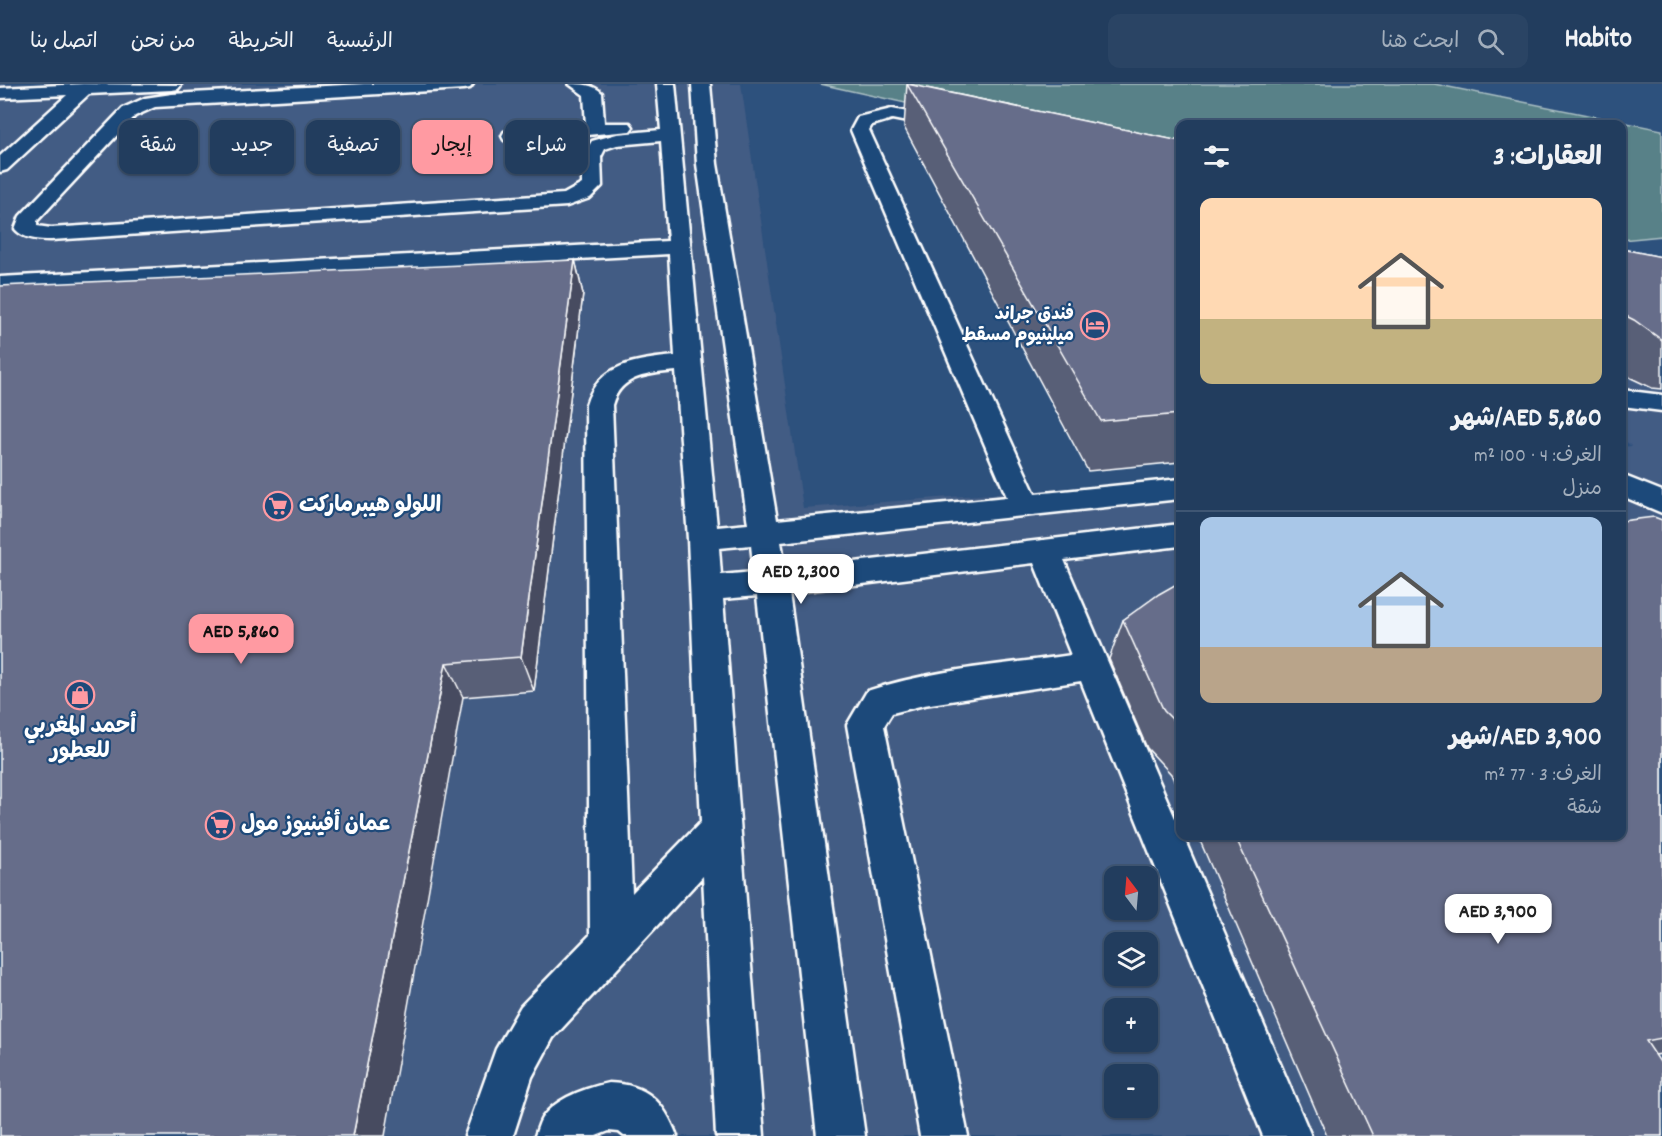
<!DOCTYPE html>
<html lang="ar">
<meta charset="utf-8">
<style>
body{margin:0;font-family:Dekko,"Playpen Sans Arabic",sans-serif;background:#2a4464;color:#f1f3f6;direction:rtl;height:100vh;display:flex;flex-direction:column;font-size:22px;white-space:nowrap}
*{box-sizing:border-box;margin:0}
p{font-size:20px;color:#a2aebc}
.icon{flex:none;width:33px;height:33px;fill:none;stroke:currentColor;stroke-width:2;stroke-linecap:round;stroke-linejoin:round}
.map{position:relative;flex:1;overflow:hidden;direction:ltr}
.sheet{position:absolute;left:1176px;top:36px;width:450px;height:720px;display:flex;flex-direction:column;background:#223d5e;border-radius:12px;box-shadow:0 2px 4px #0004,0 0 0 2px #3f5673;direction:rtl}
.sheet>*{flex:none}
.hud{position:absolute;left:18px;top:36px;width:570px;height:54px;direction:rtl;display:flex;gap:12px}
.needle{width:39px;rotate:344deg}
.controls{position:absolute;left:1104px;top:782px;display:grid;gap:12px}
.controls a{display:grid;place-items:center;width:54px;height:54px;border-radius:12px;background:#223d5e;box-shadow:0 2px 4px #0004,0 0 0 2px #3f5673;font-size:30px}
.price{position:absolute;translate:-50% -51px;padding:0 14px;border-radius:12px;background:#fff;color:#222;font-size:20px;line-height:39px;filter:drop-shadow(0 2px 3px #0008)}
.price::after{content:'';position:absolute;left:50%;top:36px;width:18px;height:14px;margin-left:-9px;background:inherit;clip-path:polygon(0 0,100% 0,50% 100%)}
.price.on{background:#ff9aa2;color:#111}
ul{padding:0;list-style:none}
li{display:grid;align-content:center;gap:12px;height:318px;padding:0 24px}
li+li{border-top:2px solid #3f5673}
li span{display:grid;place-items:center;height:186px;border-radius:12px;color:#555}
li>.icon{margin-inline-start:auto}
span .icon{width:108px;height:108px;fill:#fffc;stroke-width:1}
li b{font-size:26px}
h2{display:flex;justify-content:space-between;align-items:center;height:72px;padding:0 24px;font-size:26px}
.pill{padding:0 21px;border-radius:12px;background:#223d5e;box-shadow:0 2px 4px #0004,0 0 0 2px #3f5673;font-size:21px;line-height:54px}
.pill.on{background:#ff9aa2;color:#111}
header{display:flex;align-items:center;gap:36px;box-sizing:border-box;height:84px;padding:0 30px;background:#223d5e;border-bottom:2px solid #3f5673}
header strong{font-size:28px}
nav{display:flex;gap:33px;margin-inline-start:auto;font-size:21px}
.search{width:420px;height:54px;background:#2a4464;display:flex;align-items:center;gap:15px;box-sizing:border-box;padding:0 21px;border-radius:12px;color:#a2aebc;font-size:22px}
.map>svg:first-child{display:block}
.built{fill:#425c84;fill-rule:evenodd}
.green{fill:#588188;stroke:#acc0c4;stroke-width:1.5}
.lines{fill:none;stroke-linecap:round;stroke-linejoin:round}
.minor-casing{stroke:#fff;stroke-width:5}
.minor{fill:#1f4a7a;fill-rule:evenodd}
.wall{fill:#585e77;stroke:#fff;stroke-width:1.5}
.shaded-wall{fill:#474c61;stroke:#fff;stroke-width:1.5}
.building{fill:#666d8a;stroke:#fff;stroke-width:1.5}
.labels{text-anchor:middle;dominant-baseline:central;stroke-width:4.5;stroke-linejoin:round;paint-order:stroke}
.far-poi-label{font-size:18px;font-weight:bold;fill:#fff;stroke:#1f4a7a;text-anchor:end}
.poi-label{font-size:22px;font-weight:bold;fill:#fff;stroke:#1f4a7a;text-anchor:start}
</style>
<header>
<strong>Habito</strong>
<div class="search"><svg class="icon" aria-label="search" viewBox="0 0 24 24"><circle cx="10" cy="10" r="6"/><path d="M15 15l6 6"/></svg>ابحث هنا</div>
<nav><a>الرئيسية</a><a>الخريطة</a><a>من نحن</a><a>اتصل بنا</a></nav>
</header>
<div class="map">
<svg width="1662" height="1052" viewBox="0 0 1662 1052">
<rect width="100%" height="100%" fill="#2d517d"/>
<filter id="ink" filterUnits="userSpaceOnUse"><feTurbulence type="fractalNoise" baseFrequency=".0167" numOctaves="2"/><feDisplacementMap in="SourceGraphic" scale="12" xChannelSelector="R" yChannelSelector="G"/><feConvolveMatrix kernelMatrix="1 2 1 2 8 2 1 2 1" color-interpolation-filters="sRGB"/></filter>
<g filter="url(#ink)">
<path class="built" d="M0 0H741L803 424 1180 396V752H1622V363L1631 362 1622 354V188L1662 196V1052H0ZM1114 792H1148V825H1114ZM1114 858H1148V891H1114ZM1114 924H1148V957H1114ZM1114 990H1148V1023H1114Z"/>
<path class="green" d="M820 0H1434L1662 46V152L1622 156V40H1180V80Z"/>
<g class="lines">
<g class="minor-casing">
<path id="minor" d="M83 0 181 1 178 5 172 6 89 10 7 86 0 88V72L67 11 0 14V4Z
M364 0H473L470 4 464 5 155 23 135 32 37 137V142L51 144 564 110 582 100V73L592 57 617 50 661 46 657 0H675L717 443 748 440 697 80 692 0H710L717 80 777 436 1007 413 851 46 858 33 892 25 954 37 957 41 954 45 948 46 892 35 872 41 869 46 1035 410 1180 395V415L781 458 786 486 1180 440V462L1064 476 1180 746V752H1183L1311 1052H1263L1081 597 924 621 892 629 884 642 968 1052H920L847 641 867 607C932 585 1004 581 1071 571L1034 479 789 509 865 1052H817L757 512 723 515 764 1052H716L703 792 553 954 532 993 513 1052H465L496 965 521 922 590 851 586 321C599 279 637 276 675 272L669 170 0 207V193L668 157 661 57 617 61 605 65 601 73 602 102 590 114 567 122 51 156C39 156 23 155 15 145L20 132 123 24 145 14 172 10ZM676 287 688 455 701 738 632 809 612 321C621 290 649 290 676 287ZM751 461 754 488 721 491 719 464Z
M569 0C582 0 593 0 602 9L604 39H630L633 43 630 47 511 58 504 56 502 52 504 48 511 46 586 41 584 11Z
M1622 306 1662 311V327L1622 322Z
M1622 391 1662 407V429L1622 412Z
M609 999C647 1000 664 1018 677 1052H624L619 1048 609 1047 596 1052H535C537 1046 539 1039 542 1034 556 1014 586 1004 609 999Z"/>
</g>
<use href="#minor" class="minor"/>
</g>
<path class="wall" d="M907 0 1180 57V378L1088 387 904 43Z
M1622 165 1662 173V305L1652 304 1631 294 1622 287Z
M575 176 583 210 534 607 463 613 0 1052Z
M1662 436V970L1655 971 1662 1052H1327L1198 752H1622Z
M1180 498V711L1171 690 1147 664 1109 575 1123 536Z"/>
<path class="shaded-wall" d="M575 176 583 210 534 607 521 573Z
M446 579 463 613 385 1052H353Z"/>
<path class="building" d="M907 0 1180 57V330L1101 337Z
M1622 165 1662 173V256L1634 236 1622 230Z
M575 176 521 573 446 579 353 1052H0V202Z
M1654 433 1662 436V954L1646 957 1662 981V1052H1373L1235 752H1622V437Z
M1180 498V643L1164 627 1123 536 1159 510Z"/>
</g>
<defs>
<g id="hotel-ring" transform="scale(1.5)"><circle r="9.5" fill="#1f4a7a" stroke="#ff9aa2" stroke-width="1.5"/><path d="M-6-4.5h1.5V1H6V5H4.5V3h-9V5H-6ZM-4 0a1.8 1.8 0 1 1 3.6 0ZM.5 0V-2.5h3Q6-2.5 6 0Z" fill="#ff9aa2"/></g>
<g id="supermarket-ring" transform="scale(1.5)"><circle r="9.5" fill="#1f4a7a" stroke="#ff9aa2" stroke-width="1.5"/><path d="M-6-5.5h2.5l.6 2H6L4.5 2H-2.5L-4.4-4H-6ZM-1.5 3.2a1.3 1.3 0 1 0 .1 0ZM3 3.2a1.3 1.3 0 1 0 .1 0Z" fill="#ff9aa2"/></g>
<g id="shop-ring" transform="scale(1.5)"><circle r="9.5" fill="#1f4a7a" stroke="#ff9aa2" stroke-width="1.5"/><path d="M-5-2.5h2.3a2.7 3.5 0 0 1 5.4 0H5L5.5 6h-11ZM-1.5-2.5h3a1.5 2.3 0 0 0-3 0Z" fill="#ff9aa2"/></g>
</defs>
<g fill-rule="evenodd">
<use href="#hotel-ring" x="1095" y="241"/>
<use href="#supermarket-ring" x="278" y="422"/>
<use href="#shop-ring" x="80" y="611"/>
<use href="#supermarket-ring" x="220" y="741"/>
</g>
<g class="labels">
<g class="far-poi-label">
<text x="1074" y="231">فندق جراند<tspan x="1074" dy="21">ميلينيوم مسقط</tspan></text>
</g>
<g class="poi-label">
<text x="299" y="422">اللولو هيبرماركت</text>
<text x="80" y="643" text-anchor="middle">أحمد المغربي<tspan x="80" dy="25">للعطور</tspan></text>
<text x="241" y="741">عمان أفينيوز مول</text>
</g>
</g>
</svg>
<div class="controls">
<a><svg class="needle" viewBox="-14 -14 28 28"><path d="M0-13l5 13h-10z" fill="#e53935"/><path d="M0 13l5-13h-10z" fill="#a2aebc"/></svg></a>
<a><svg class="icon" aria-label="layers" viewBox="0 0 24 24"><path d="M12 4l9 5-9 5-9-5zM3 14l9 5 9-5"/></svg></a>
<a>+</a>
<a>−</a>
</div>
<b class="price" style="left:801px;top:521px">AED 2,300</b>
<b class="price on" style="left:241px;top:581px">AED 5,860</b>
<b class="price" style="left:1498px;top:861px">AED 3,900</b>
<div class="hud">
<a class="pill">شراء</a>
<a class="pill on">إيجار</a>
<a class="pill">تصفية</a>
<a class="pill">جديد</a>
<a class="pill">شقة</a>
</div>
<section class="sheet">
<h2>العقارات: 3<svg class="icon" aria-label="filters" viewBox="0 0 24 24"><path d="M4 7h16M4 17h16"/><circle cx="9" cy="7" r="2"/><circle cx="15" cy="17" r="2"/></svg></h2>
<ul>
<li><span style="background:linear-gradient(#ffd9b3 65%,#c2b280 0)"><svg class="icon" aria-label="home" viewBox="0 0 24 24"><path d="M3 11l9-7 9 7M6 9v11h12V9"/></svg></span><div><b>AED 5,860/شهر</b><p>الغرف: 4 · 100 m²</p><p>منزل</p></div></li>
<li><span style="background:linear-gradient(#a9c7e8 70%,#b9a48a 0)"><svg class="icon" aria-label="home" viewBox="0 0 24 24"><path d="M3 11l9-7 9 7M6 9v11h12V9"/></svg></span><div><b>AED 3,900/شهر</b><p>الغرف: 3 · 77 m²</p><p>شقة</p></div></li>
</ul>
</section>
</div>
